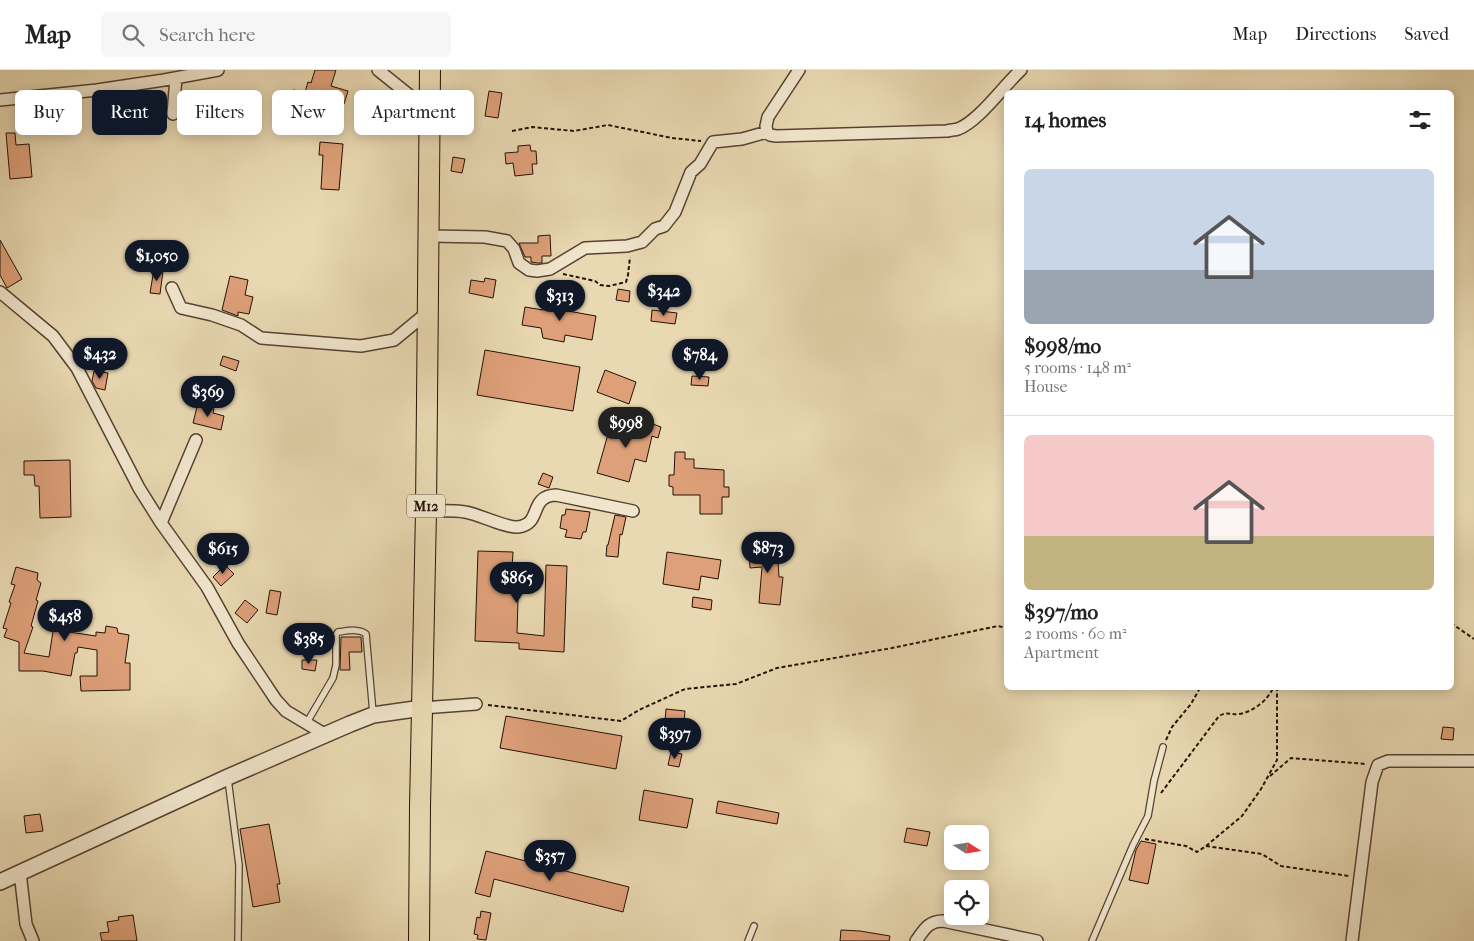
<!DOCTYPE html>
<meta charset="utf-8">
<style>
body{margin:0;font-family:"IM FELL French Canon",serif;background:#f6f6f6;color:#222;height:100vh;display:flex;flex-direction:column;font-size:19px;white-space:nowrap}
*{box-sizing:border-box;margin:0}
p{font-size:16px;color:#767676}
.icon{flex:none;width:28px;height:28px;fill:none;stroke:currentColor;stroke-width:2;stroke-linecap:round;stroke-linejoin:round}
.map{position:relative;flex:1;overflow:hidden}
.drawer{position:absolute;left:1004px;top:20px;width:450px;height:600px;display:flex;flex-direction:column;background:#fff;border-radius:8px;box-shadow:0 2px 12px #0003}
.drawer>*{flex:none}
.guide{position:absolute;left:15px;top:20px;width:475px;height:45px;display:flex;gap:10px}
.needle{width:32px;rotate:102deg}
.buttons{position:absolute;left:944px;top:755px;display:grid;gap:10px}
.buttons a{display:grid;place-items:center;width:45px;height:45px;border-radius:8px;background:#fff;box-shadow:0 2px 12px #0003;font-size:25px}
.price{position:absolute;translate:-50% -42px;padding:0 11px;border-radius:18px;background:#111827;color:#fff;font-size:16px;line-height:32px;filter:drop-shadow(0 1px 2px #0008)}
.price::after{content:'';position:absolute;left:50%;top:30px;width:15px;height:11px;margin-left:-8px;background:inherit;clip-path:polygon(0 0,100% 0,50% 100%)}
.price.on{background:#222;color:#fff}
ul{padding:0;list-style:none}
li{display:grid;align-content:center;gap:10px;height:265px;padding:0 20px}
li+li{border-top:1px solid #e0e0e0}
li span{display:grid;place-items:center;height:155px;border-radius:8px;color:#555}
li>.icon{margin-inline-start:auto}
span .icon{width:90px;height:90px;fill:#fffc;stroke-width:1}
li b{font-size:21px}
h2{display:flex;justify-content:space-between;align-items:center;height:60px;padding:0 20px;font-size:21px}
.pill{padding:0 18px;border-radius:8px;background:#fff;box-shadow:0 2px 12px #0003;font-size:18px;line-height:45px}
.pill.on{background:#111827;color:#fff}
header{display:flex;align-items:center;gap:30px;box-sizing:border-box;height:70px;padding:0 25px;background:#fff;border-bottom:1px solid #e0e0e0}
header strong{font-size:24px}
nav{display:flex;gap:28px;margin-inline-start:auto;font-size:18px}
.search{width:350px;height:45px;background:#f6f6f6;display:flex;align-items:center;gap:12px;box-sizing:border-box;padding:0 18px;border-radius:8px;color:#767676;font-size:19px}
.map>svg:first-child{display:block}
.building{fill:#dea079;stroke:#251007}
.lines{fill:none;stroke-linecap:round;stroke-linejoin:round}
.service-casing{stroke:#564232;stroke-width:8}
.minor-casing{stroke:#564232;stroke-width:14}
.tertiary-casing{stroke:#564232;stroke-width:18}
.trunk-casing{stroke:#251007;stroke-width:22}
.path{stroke:#251007;stroke-width:2;stroke-dasharray:4 2.5;stroke-linecap:butt}
.service{stroke:#f1e6cd;stroke-width:5.5}
.minor{stroke:#f1e6cd;stroke-width:11}
.tertiary{stroke:#f1e6cd;stroke-width:15}
.trunk{stroke:#e9d9b2;stroke-width:20}
.labels{text-anchor:middle;dominant-baseline:central;stroke-width:5;stroke-linejoin:round;paint-order:stroke}
.shield{fill:#f1e6cd;stroke:#625042;stroke-width:1}
.shield-label{font-size:14px;font-weight:bold;fill:#251007}
</style>
<header>
<strong>Map</strong>
<div class="search"><svg class="icon" aria-label="search" viewBox="0 0 24 24"><circle cx="10" cy="10" r="6"/><path d="M15 15l6 6"/></svg>Search here</div>
<nav><a>Map</a><a>Directions</a><a>Saved</a></nav>
</header>
<div class="map">
<svg width="1474" height="871" viewBox="0 0 1474 871">
<rect width="100%" height="100%" fill="#e9d9b2"/>
<filter id="stains"><feTurbulence type="fractalNoise" baseFrequency=".004" numOctaves="4"/><feColorMatrix values="0 0 0 0 .2 0 0 0 0 .09 0 0 0 0 .02 0 0 0 .5 -.17"/></filter>
<radialGradient id="worn" r=".72"><stop offset=".6" stop-color="#630" stop-opacity="0"/><stop offset="1" stop-color="#630" stop-opacity=".3"/></radialGradient>
<path class="building" d="M315 0H336L331 16 348 21 344 34 340 33 336 46 290 33 293 20 305 22 308 12 311 13Z
M489 21 502 23 498 48 485 46Z
M6 63H15L16 75 29 74 32 107 10 109Z
M320 72 343 74 339 120 321 119 323 85H319Z
M530 75 531 81H536L537 94H532L533 104 515 106 513 93 506 94 505 83 518 82V76Z
M453 87 465 89 462 103 451 101Z
M550 165 551 186H542V193H537L531 192V187H525L519 173H538V166Z
M0 170 22 209 7 218 0 205Z
M154 199 163 201 160 224 150 223Z
M230 206 248 210 245 225 253 227 249 244 238 242V246L222 240Z
M485 208 496 210 493 228 469 223 471 210 484 212Z
M618 219 630 221 629 232 616 230Z
M545 232 569 237 568 241 596 246 592 270 565 265 564 272 543 268 541 258 522 255 525 237 543 240Z
M652 240 677 243 675 254 651 251Z
M485 280 580 297 573 341 477 325Z
M223 286 239 291 236 301 220 295Z
M605 300 636 312 629 334 597 322Z
M94 301 108 303 105 320 96 318 92 311Z
M692 306 709 307 708 316 691 315Z
M199 335 214 339 213 343 224 346 221 360 193 353 197 337Z
M612 350 648 359 650 353 661 357 658 368 652 366 646 392 635 389 629 412 597 403Z
M675 382H685V389H694V398L724 400V417H729V427H722V444H700V425H673V417L669 416V405H674Z
M70 390 71 447 40 448 39 416H35L34 405H24V391Z
M543 403 553 407 549 418 538 414Z
M566 439 590 442 586 462H583L581 469 565 467 567 460 560 458 562 445H565Z
M615 445 626 447 622 465 620 464 618 487 606 486 607 475H608Z
M777 476 779 507H783L780 535 759 533 762 497 750 498 749 479Z
M478 481 513 482 512 499H519L517 563 544 566 546 495 567 496 564 582 519 579V573L475 571Z
M667 482 721 490 718 509 701 506 699 520 663 514Z
M225 495 234 504 221 516 213 507Z
M16 497 38 503 37 510 41 513 36 530 38 531 31 556 33 557 24 583 49 587 54 555 63 556 62 561 96 566V562L105 563 106 556 117 558 118 563 129 565 125 593H130V620L81 621 80 606H97V580L78 577 77 583H75L71 606 43 601H19V572L4 567 7 559 3 558 11 533 9 532 15 515 11 514Z
M270 520 281 522 277 545 266 543Z
M693 527 712 530 711 540 692 537Z
M245 530 258 540 247 553 235 543Z
M341 567H361L362 582H349L350 600H340Z
M302 590H317L315 601 302 599Z
M666 639 685 641 684 653 665 651Z
M506 646 622 666 616 699 500 678Z
M1443 657 1454 658 1453 670 1441 669Z
M671 682 682 684 679 697 668 695Z
M644 720 693 729 687 758 639 750Z
M718 731 779 743 777 754 716 743Z
M40 744 43 761 26 763 24 746Z
M269 754 280 814H277L280 832 253 837 240 759Z
M907 758 930 762 927 776 904 772Z
M1141 771 1156 774 1148 814 1129 810 1136 780Z
M486 781 629 817 623 842 494 809 490 827 475 823Z
M481 841 491 843 486 870 477 869 478 865 474 864 477 847 480 848Z
M133 845 137 871H102L100 863 109 862 107 852 119 850 118 847Z
M841 860 860 861 890 866 889 871H840Z"/>
<g class="lines">
<g class="service-casing">
<path id="service" d="M306 654 333 608 336 595V565L338 562C347 561 359 558 366 564L373 643
M228 709 239 795 238 871
M748 871 754 856
M1092 871 1133 775 1148 746 1154 711 1163 677"/>
</g>
<g class="minor-casing">
<path id="minor" d="M378 0 429 41
M0 30 97 20 164 10 218 0
M173 44 176 8
M767 62 766 56 768 47 799 0
M429 166 485 167 507 171 514 179 519 193 529 200 537 201 550 199 585 178 627 176 642 172 655 159 664 156 675 142 691 102 700 94 713 72 742 69 767 62 770 65 776 66 947 61C950 60 955 60 958 59 979 51 1004 15 1021 0
M172 218 181 238 212 245 241 255 261 268 361 276 394 270 428 242
M0 222 53 266 77 298 139 418 161 453 207 517 238 573 276 630 286 641 326 665
M426 441C439 441 453 440 465 442 479 444 505 458 518 457 543 454 528 426 556 425L633 441
M161 453 196 370
M422 638 476 634
M20 802 26 854 33 871
M916 871C924 860 928 851 943 851L1037 871
M1352 871 1372 712 1378 695 1388 691H1474"/>
</g>
<g class="tertiary-casing">
<path id="tertiary" d="M0 812 228 707 350 654 373 645 422 638"/>
</g>
<g class="trunk-casing">
<path id="trunk" d="M419 871 420 737 426 441 430 0"/>
</g>
<path class="path" d="M512 61 532 57 574 61 608 55 672 68 701 71
M563 204 595 211 600 215 609 216 626 212 628 205 630 187
M1451 553 1474 569
M488 635 621 651 639 640 685 619 736 614 777 598 892 578 998 556 1006 558
M1166 670 1172 657 1191 634 1200 618
M1270 706 1291 688 1366 694
M1161 723 1219 646C1228 641 1229 645 1238 644 1252 643 1268 630 1273 618
M1145 769 1186 776 1197 782 1206 776 1242 746 1261 719 1277 690V618
M1206 776 1262 784 1281 796 1349 806"/>
<use href="#service" class="service"/>
<use href="#minor" class="minor"/>
<use href="#tertiary" class="tertiary"/>
<use href="#trunk" class="trunk"/>
</g>
<g class="labels">
<rect class="shield" x="407" y="424.5" width="38" height="23" rx="4"/>
<g class="shield-label">
<text x="426" y="436">M12</text>
</g>
</g>
<rect width="100%" height="100%" filter="url(#stains)"/>
<rect width="100%" height="100%" fill="url(#worn)"/>
</svg>
<div class="buttons">
<a><svg class="needle" viewBox="-14 -14 28 28"><path d="M0-13l5 13h-10z" fill="#e53935"/><path d="M0 13l5-13h-10z" fill="#767676"/></svg></a>
<a><svg class="icon" aria-label="locate" viewBox="0 0 24 24"><circle cx="12" cy="12" r="6"/><path d="M12 2v4M12 18v4M2 12h4M18 12h4"/></svg></a>
</div>
<b class="price" style="left:157px;top:212px">$1,050</b>
<b class="price" style="left:664px;top:247px">$342</b>
<b class="price" style="left:560px;top:252px">$313</b>
<b class="price" style="left:100px;top:310px">$432</b>
<b class="price" style="left:700px;top:311px">$784</b>
<b class="price" style="left:208px;top:348px">$369</b>
<b class="price on" style="left:626px;top:379px">$998</b>
<b class="price" style="left:768px;top:504px">$873</b>
<b class="price" style="left:223px;top:505px">$615</b>
<b class="price" style="left:517px;top:534px">$865</b>
<b class="price" style="left:65px;top:572px">$458</b>
<b class="price" style="left:309px;top:595px">$385</b>
<b class="price" style="left:675px;top:690px">$397</b>
<b class="price" style="left:550px;top:812px">$357</b>
<div class="guide">
<a class="pill">Buy</a>
<a class="pill on">Rent</a>
<a class="pill">Filters</a>
<a class="pill">New</a>
<a class="pill">Apartment</a>
</div>
<section class="drawer">
<h2>14 homes<svg class="icon" aria-label="filters" viewBox="0 0 24 24"><path d="M4 7h16M4 17h16"/><circle cx="9" cy="7" r="2"/><circle cx="15" cy="17" r="2"/></svg></h2>
<ul>
<li><span style="background:linear-gradient(#c9d6e8 65%,#9aa5b1 0)"><svg class="icon" aria-label="home" viewBox="0 0 24 24"><path d="M3 11l9-7 9 7M6 9v11h12V9"/></svg></span><div><b>$998/mo</b><p>5 rooms · 148 m²</p><p>House</p></div></li>
<li><span style="background:linear-gradient(#f6c9c9 65%,#c2b280 0)"><svg class="icon" aria-label="home" viewBox="0 0 24 24"><path d="M3 11l9-7 9 7M6 9v11h12V9"/></svg></span><div><b>$397/mo</b><p>2 rooms · 60 m²</p><p>Apartment</p></div></li>
</ul>
</section>
</div>
